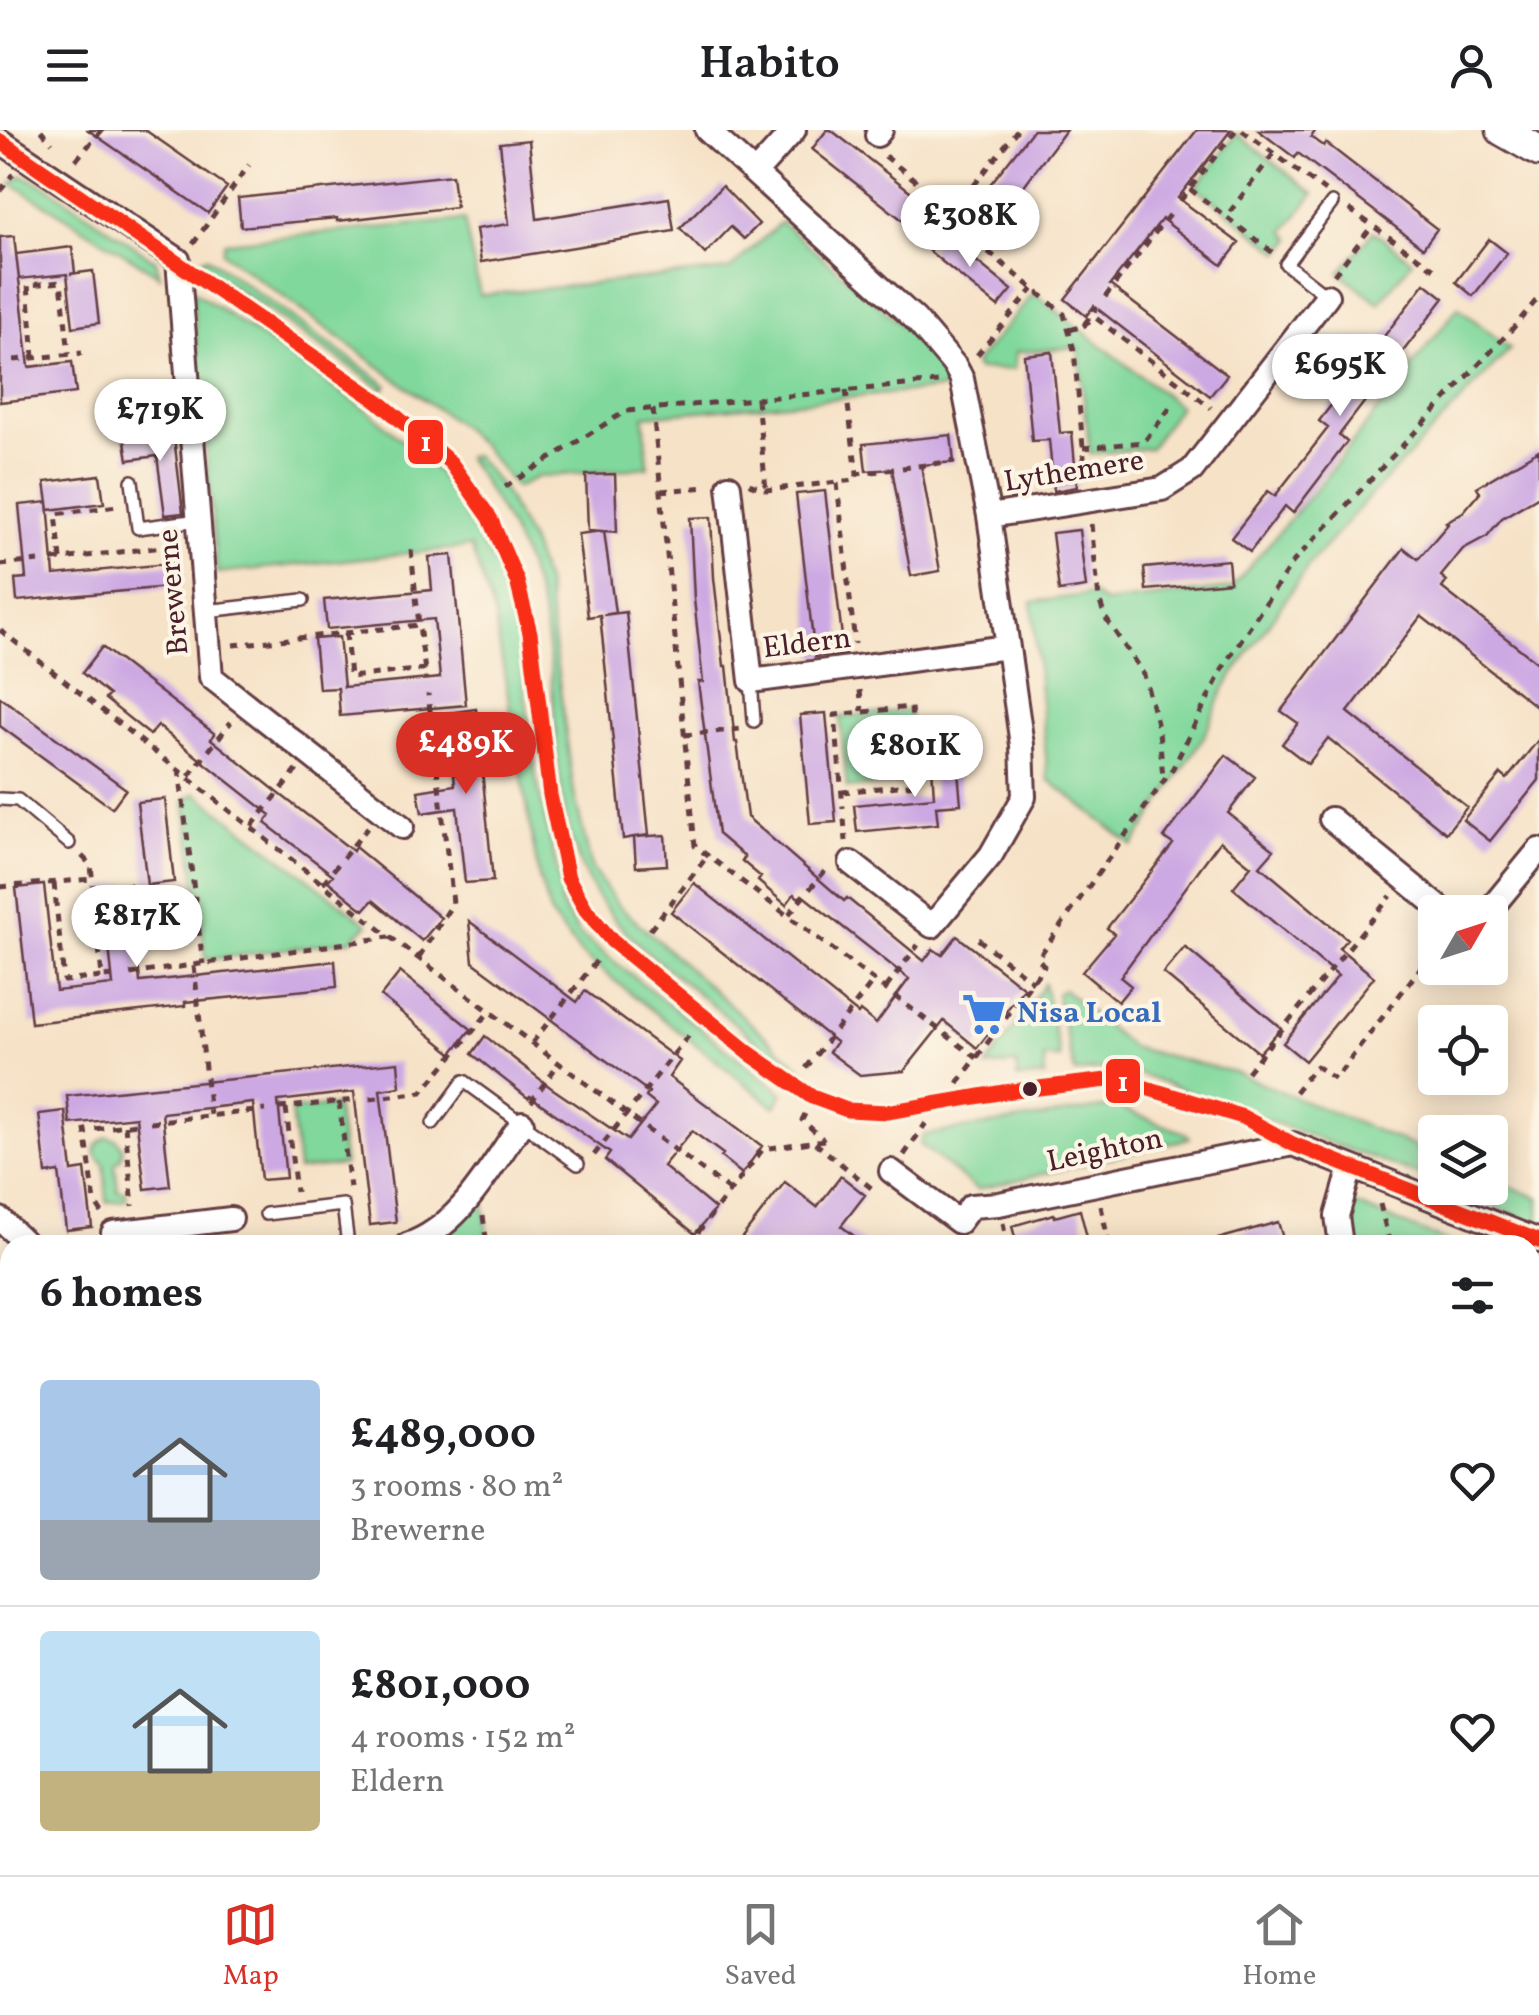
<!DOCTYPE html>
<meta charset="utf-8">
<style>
body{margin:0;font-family:Vollkorn,serif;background:#f6f6f6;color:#202124;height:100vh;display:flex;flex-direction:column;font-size:38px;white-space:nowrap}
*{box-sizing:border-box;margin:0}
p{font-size:32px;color:#757577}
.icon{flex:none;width:55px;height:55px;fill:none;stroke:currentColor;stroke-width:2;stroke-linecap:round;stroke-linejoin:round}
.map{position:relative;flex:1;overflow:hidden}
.panel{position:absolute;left:0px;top:1105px;width:1540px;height:640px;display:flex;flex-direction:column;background:#fff;border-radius:30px 30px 0 0;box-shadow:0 5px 25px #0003}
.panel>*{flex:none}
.needle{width:65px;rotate:51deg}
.fabs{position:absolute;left:1418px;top:765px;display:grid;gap:20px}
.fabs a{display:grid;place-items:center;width:90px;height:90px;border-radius:10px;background:#fff;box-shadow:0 5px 25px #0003;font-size:50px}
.price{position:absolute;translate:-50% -85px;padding:0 22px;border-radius:35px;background:#fff;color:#222;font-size:32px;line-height:65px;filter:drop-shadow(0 2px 5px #0008)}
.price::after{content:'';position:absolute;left:50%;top:60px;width:30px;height:22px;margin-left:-15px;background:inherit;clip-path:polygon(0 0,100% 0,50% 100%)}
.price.on{background:#d93025;color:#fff}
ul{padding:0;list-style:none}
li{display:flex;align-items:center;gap:30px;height:250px;padding:0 40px}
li+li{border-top:2px solid #e0e0e0}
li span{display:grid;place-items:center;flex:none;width:280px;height:200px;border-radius:10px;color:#555}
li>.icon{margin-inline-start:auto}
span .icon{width:120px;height:120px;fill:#fffc;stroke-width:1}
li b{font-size:42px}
h2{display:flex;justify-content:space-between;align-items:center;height:120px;padding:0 40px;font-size:42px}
header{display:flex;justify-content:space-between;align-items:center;height:130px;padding:0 40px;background:#fff;font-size:45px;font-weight:600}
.dock{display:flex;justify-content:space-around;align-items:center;height:140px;border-top:2px solid #e0e0e0;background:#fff;font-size:28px;color:#757577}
.dock a{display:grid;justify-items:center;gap:5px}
.dock .on{color:#d93025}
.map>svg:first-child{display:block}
.green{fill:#80d89c;stroke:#657c64;stroke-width:2.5}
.forest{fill:#68b884;stroke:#596c58;stroke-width:2.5}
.building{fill:#cda9e3}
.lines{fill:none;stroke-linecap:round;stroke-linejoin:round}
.service-casing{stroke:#643c42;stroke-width:16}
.minor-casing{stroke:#643c42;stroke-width:28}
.tertiary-casing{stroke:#643c42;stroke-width:35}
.path{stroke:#643c42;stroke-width:5;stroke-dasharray:8 8;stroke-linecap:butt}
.service{stroke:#fff;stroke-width:11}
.minor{stroke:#fff;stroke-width:22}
.tertiary{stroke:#fff;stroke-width:30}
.bus-1-casing{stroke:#fcf5e5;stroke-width:22}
.bus-1{stroke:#f92e18;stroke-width:15}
.bus-dot{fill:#4a1f2b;stroke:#fcf5e5;stroke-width:4}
.labels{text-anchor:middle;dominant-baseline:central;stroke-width:8;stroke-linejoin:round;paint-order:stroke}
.street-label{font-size:30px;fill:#4a1f2b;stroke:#fcf5e5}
.shop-label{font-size:30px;font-weight:bold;fill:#366cbe;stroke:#fcf5e5;text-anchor:start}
.line-badge{stroke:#fcf5e5;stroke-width:4}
.badge-label{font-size:28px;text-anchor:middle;font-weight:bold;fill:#fff}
</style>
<header><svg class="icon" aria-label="menu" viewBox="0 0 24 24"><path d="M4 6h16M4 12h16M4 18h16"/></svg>Habito<svg class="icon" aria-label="person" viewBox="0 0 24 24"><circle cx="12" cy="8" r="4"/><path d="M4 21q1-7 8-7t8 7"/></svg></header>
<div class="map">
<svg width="1539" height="1745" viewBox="0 0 1539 1745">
<rect width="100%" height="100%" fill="#fcf5e5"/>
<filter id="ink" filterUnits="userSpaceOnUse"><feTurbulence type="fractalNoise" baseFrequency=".01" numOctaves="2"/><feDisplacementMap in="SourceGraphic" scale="20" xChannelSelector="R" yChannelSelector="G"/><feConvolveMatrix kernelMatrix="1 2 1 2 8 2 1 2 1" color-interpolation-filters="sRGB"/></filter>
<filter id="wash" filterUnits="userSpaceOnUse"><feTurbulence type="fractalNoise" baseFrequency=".0048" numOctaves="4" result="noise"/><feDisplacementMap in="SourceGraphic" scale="40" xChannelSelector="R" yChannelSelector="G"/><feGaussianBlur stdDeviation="2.25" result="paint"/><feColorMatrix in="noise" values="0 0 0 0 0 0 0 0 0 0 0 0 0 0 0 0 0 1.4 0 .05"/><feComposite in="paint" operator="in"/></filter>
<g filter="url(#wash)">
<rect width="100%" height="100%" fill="#f6e2c7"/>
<path class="green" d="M1237 4 1314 64 1285 101 1292 109 1281 123 1196 57Z
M22 45 48 57 156 131 160 146 11 53Z
M464 90 480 165 729 140 781 92C821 128 936 215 954 258L644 286 648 337 537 347 516 358 483 317 458 294 222 122 225 112Z
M1373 101 1412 131 1379 173 1340 143Z
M207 127 387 255 384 259 374 253 206 138 200 130Z
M192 160 371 283 437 341 483 415 499 442 519 514 536 647 560 753 561 775 579 804 783 963 775 977 581 824 551 786 539 748 494 484 471 417 217 443Z
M1034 163 1179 276 1150 318 1090 324 1078 217 1016 222 1014 239 977 240 974 234Z
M1458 177 1510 219 1370 366 1309 435 1225 557 1203 608 1133 716 1048 649 1032 472 1093 464 1104 473 1231 458 1321 353Z
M474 325 502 358 531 413 546 456 574 663 592 739 619 776 811 947 807 951C771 922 735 894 700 865 657 830 610 797 585 745 547 664 561 569 542 483 528 425 500 376 466 327Z
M909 580 916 652 847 658 840 587Z
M196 663 368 794 351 810 206 830 185 670Z
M1044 854 1060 928H1044L1045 946 1017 949V934L986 937Z
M1063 859 1131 917 1237 943 1435 1025V1051L1134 942 1105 939 1075 943 1056 864Z
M336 976 344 1035 298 1040 291 980Z
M1114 976 1185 1003 1190 1008 977 1060 920 1014 923 1005Z
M106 1007 116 1009 123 1018 121 1028 115 1033 118 1061H126V1070L107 1072 104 1034 95 1024 97 1014Z
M1490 1048 1539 1068V1095L1452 1058H1490Z
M483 1063 488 1115H436L435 1110Z
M1351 1073 1455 1115H1354L1346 1082Z
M1530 1145 1539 1151V1439L1530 1450Z
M1530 1678 1539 1684V1735L1532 1745H1461L1446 1735H1530Z
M567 1735H1023L1025 1745H566Z"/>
<path class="forest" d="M0 1591 10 1598V1735H260L279 1745H0Z"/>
<g id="blocks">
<path class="building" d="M88 0H145L227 57 208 83Z
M827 0H831L941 85 924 107 812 19Z
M1033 0H1066L1010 74 988 57Z
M1197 0H1231L1178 68 1239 113 1222 135 1162 89 1110 155 1227 245 1210 266 1094 176 1086 186 1065 169Z
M1258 0H1316L1311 7 1324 16 1326 13 1437 99 1423 118 1298 23 1295 28Z
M529 10 537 89 669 68 674 101 481 132 476 99 509 94 500 13Z
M452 45 456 77 337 91V88L241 97 238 68Z
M722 56 759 94 744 109 731 97 705 124 680 98Z
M943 104 1012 160 998 177 929 121Z
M14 106 29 237 72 232 76 263 0 272V107Z
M1489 109 1507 123 1473 166 1456 152Z
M72 117 75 143 70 144 93 141 99 193 73 197 67 144 19 149 16 124Z
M1425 153 1444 168 1339 305 1347 312 1293 383 1285 376 1250 422 1231 408 1268 361 1275 366 1328 298 1319 291Z
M1052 222 1060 303 1072 302 1077 357 1054 361 1049 310 1032 311 1024 225Z
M173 299 183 383 165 385 157 326 128 330 124 306Z
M951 305 954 332 921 335 940 441 911 446 892 339 866 341 863 314Z
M1539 320V366L1502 388 1487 406 1463 419 1441 446 1447 451 1442 458 1539 534V579L1421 486 1348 582 1467 677 1446 703 1328 608 1308 634 1282 614 1298 593 1281 581 1404 418 1418 429 1448 394 1446 392 1463 382 1480 362 1477 357Z
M615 344 617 402 604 401 615 483 603 485 626 482 649 705 635 707 665 705 667 735 636 737 634 707 623 709 600 485 588 487 578 404 603 401 588 400 586 345Z
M100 345 104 373 49 380 45 352Z
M825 361 844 524 815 527 796 364Z
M48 372 54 445 176 433 178 456 17 471 15 449 26 448 19 375Z
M711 387 714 448 724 536H727L735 612H737L747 687 844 771 847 768 924 831 933 819 942 825 957 806 1024 858 977 918 944 891 904 941 860 945 829 922 836 912 671 782 694 753 858 884 860 881 876 894 909 849 802 765 799 768 794 764 786 775 758 751 761 747 742 731 745 727 718 704 698 552H703L694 469 690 388Z
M1079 400 1086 457 1059 461 1052 403Z
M452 425 466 575 340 586 338 558 319 559 314 509 339 507 344 557 440 548 434 489 327 499 324 470 432 460 429 427Z
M1228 430 1230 452 1146 460 1144 438Z
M102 517 215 604 211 609 276 661 353 721 355 717 441 788 422 811 373 770 364 780 356 774 328 751 333 745 265 693 271 685 158 596 150 605 105 569 109 565 82 543Z
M0 567 126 659 112 678 0 596Z
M476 579 493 751 465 753 457 678 422 683 418 661 455 655 448 583Z
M826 583 836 692 810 694 800 585Z
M1539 609V650L1490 711 1463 690 1501 644 1507 649Z
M956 619 961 674 936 676 938 694 857 702 854 675 934 667 931 621Z
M1226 625 1255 647 1228 683 1274 720 1260 736 1347 809 1339 818 1374 847 1305 931 1283 913 1338 846 1233 758 1251 736 1220 711 1120 847 1131 856 1118 872 1082 842 1114 804 1107 798 1173 714 1164 708Z
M165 669 174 752 147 755 137 672Z
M130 754 140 852 335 831 337 857 185 872V876L31 893 16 758 44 755 56 861 113 855 103 757Z
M469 791 577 872 585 861 680 931 669 947 762 1016 742 1044 721 1027 723 1024 692 1001 663 1036 715 1079 695 1104 605 1030 610 1023 530 966 528 968 472 924 485 906 550 957 628 1010 656 975 646 967 649 962 473 832Z
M1185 817 1281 898 1259 923 1163 843Z
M400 842 471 899 452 923 381 866Z
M398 932 400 957 380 960 396 1092 370 1095 354 962 278 971 286 1048 261 1050 253 973 162 983 170 1056 145 1059 136 987 70 994 67 966Z
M65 981 72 1041 85 1039 92 1097 66 1100 59 1042 46 1044 39 984Z
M841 1046 865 1065 841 1096 866 1115H736L785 1052 817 1077Z
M1080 1080 1089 1115H1017L1012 1096 1054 1084 1055 1087Z
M1278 1092 1285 1115H1219L1218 1109Z"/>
</g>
</g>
<g filter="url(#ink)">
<use href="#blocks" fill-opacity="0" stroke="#643c42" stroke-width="2.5"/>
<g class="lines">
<g class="service-casing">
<path id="service" d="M178 130 378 271 451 333 490 388 517 451 530 503 550 665 568 748 586 780 612 811 749 923 812 967 847 980 887 982 1004 962 1116 949 1243 987 1272 1000 1291 1013
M1327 166 1286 134 1332 73
M132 351 138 398 199 390
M206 481 303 470
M751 551 754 591
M0 669 18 670 69 713
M433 993 464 951 578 1034
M266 1084 343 1075 348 1115
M471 1735 473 1745"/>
</g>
<g class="minor-casing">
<path id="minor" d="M707 0 915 189 955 236 962 249 989 386 1162 359 1192 340 1327 166
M877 5 881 0
M0 11 178 130 211 547 402 697
M756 42 794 0
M729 356 751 551 1007 517
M1331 689 1445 782
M851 733 932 796 991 725 1024 667 1022 615 989 386
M1488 782 1539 720
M891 1041 959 1092 971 1076 999 1074 1293 1014 1539 1111
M0 1089 27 1115
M115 1115 113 1103 231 1089
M407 1115C461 1097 490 1037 522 993
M1341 1115 1337 1086 1351 1037
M0 1234 10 1233
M1530 1468 1539 1454
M1279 1735 1282 1745"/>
</g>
<g class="tertiary-casing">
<path id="tertiary" d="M1502 0 1539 21"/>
</g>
<path class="path" d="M41 0 52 13
M1242 0 1325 61
M885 26 954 81 957 96 1064 184 1074 220 1086 349
M76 30 102 0
M1190 59 1226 87
M0 61 13 44
M1181 70 1236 0
M1349 79 1437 141
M954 81 1017 0
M193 114 249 35
M1272 122 1226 87 1274 23
M1334 145 1372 96
M1105 167 1172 81
M1083 196 1096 188 1211 278
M1070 200 1083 196 1097 177
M977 225 1033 159
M34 228 28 155 61 152 69 224
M14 230 82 223
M0 232H1
M846 260 857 344
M757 269 766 360
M653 279 695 716 977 928
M1083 318 1144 312 1170 278
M837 353 855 514
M749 354 766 360 856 350 857 344 955 331
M505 357 626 281 939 252
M661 361 708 357
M1091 394 1099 469 1105 487 1144 545 1159 601 1163 648
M411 420 419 495
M61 429 56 384 117 376
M53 430 179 415
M0 435 39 431
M0 500 390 807 730 1061
M346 503 350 547 425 539
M233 515 419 495 426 549
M860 560 862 581
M684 605 741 599
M179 639 203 834
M189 646 231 592
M842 662 917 654 911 577 835 585 843 678
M844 689 846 711
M252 696 297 640
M82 726 91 735 102 847 116 846
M54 753 64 851 102 847
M323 753 368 697
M0 757 92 749
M789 784 829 736
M650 800 709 724
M978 809 1033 852
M419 827 453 773 428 564
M194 836 210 985
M130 844 389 807
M886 858 918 815
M532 913 601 825
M806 938 875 849
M1247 942 1391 766
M958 953 1044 836 1038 828 1173 638 1225 534 1293 432 1514 197 1539 167
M1295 962 1316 936 1335 949 1435 819
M370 969 422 962 489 882
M339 972 350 1058
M531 972 559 933
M279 978 355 970
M286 978 296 1062
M805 984 802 990 824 1010
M150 992 265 980
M125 995 133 1076
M815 1013 875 1061
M594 1025 693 900
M904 1025 926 993
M1380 1074 1390 1115
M1101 1076 1109 1115
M102 1083 95 1072 85 1000 137 994
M483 1086 487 1115
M1003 1093 1007 1115
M688 1115 763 1019 824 1010
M1530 1670 1539 1676
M1438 1735 1452 1745
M1122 1745 1123 1735"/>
<use href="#service" class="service"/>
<use href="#minor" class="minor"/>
<use href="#tertiary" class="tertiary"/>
<g class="bus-1-casing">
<path id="bus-1" d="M0 11 378 271 451 333 490 388 517 451 530 503 550 665 568 748 586 780 612 811 749 923 812 967 847 980 887 982 1004 962 1116 949 1243 987 1293 1014 1539 1111"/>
</g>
<use href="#bus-1" class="bus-1"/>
</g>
</g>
<defs>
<g id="supermarket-bare" transform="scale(3.45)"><path d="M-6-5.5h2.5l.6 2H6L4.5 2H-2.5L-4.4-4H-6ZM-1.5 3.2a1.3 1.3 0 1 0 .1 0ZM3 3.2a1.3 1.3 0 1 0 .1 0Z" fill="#3f7fe0" stroke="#fcf5e5" stroke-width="2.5" paint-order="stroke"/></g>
</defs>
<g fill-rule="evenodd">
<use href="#supermarket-bare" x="984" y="884"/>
</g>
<circle class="bus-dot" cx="1030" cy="959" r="9"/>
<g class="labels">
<g class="street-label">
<text transform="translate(1074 342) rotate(-9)">Lythemere</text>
<text transform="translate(174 462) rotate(-95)">Brewerne</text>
<text transform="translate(807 514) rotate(-7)">Eldern</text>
<text transform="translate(1105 1021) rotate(-12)">Leighton</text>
</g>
<g class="shop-label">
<text x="1017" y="884">Nisa Local</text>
</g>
</g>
<g class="line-badge">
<rect x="406" y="288" width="39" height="48" rx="10" fill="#f92e18"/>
<rect x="1104" y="927" width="38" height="48" rx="10" fill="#f92e18"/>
</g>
<g class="badge-label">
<text x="426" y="321">1</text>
<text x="1123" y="961">1</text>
</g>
</svg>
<div class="fabs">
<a><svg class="needle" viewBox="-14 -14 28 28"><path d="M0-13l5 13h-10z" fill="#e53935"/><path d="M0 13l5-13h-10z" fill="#757577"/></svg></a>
<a><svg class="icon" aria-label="locate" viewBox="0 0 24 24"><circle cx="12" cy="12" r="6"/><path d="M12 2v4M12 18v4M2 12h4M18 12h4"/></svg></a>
<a><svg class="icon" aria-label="layers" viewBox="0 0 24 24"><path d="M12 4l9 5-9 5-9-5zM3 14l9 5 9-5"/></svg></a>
</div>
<b class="price" style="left:970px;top:140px">£308K</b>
<b class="price" style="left:1340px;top:289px">£695K</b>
<b class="price" style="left:160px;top:334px">£719K</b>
<b class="price on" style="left:466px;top:667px">£489K</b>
<b class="price" style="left:915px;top:670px">£801K</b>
<b class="price" style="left:137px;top:840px">£817K</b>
<section class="panel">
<h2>6 homes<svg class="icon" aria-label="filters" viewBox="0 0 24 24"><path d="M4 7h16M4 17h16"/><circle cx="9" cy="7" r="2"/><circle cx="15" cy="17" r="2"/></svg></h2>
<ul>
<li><span style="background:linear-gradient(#a9c7e8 70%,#9aa5b1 0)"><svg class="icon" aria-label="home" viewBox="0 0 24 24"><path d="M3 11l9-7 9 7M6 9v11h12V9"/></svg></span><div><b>£489,000</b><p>3 rooms · 80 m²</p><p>Brewerne</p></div><svg class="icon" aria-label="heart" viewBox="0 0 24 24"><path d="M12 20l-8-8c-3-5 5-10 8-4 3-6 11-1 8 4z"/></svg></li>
<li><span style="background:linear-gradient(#bfe0f5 70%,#c2b280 0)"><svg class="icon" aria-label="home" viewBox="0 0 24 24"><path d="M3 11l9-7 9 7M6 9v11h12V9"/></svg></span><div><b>£801,000</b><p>4 rooms · 152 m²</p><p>Eldern</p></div><svg class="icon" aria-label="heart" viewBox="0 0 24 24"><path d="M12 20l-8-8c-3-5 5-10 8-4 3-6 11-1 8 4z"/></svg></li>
</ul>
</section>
</div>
<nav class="dock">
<a class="on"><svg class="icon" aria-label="map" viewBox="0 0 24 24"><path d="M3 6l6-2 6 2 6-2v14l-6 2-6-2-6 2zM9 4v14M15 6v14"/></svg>Map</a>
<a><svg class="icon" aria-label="saved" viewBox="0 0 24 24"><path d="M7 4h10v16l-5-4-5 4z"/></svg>Saved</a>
<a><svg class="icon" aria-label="home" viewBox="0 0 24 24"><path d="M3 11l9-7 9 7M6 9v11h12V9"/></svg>Home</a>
</nav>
